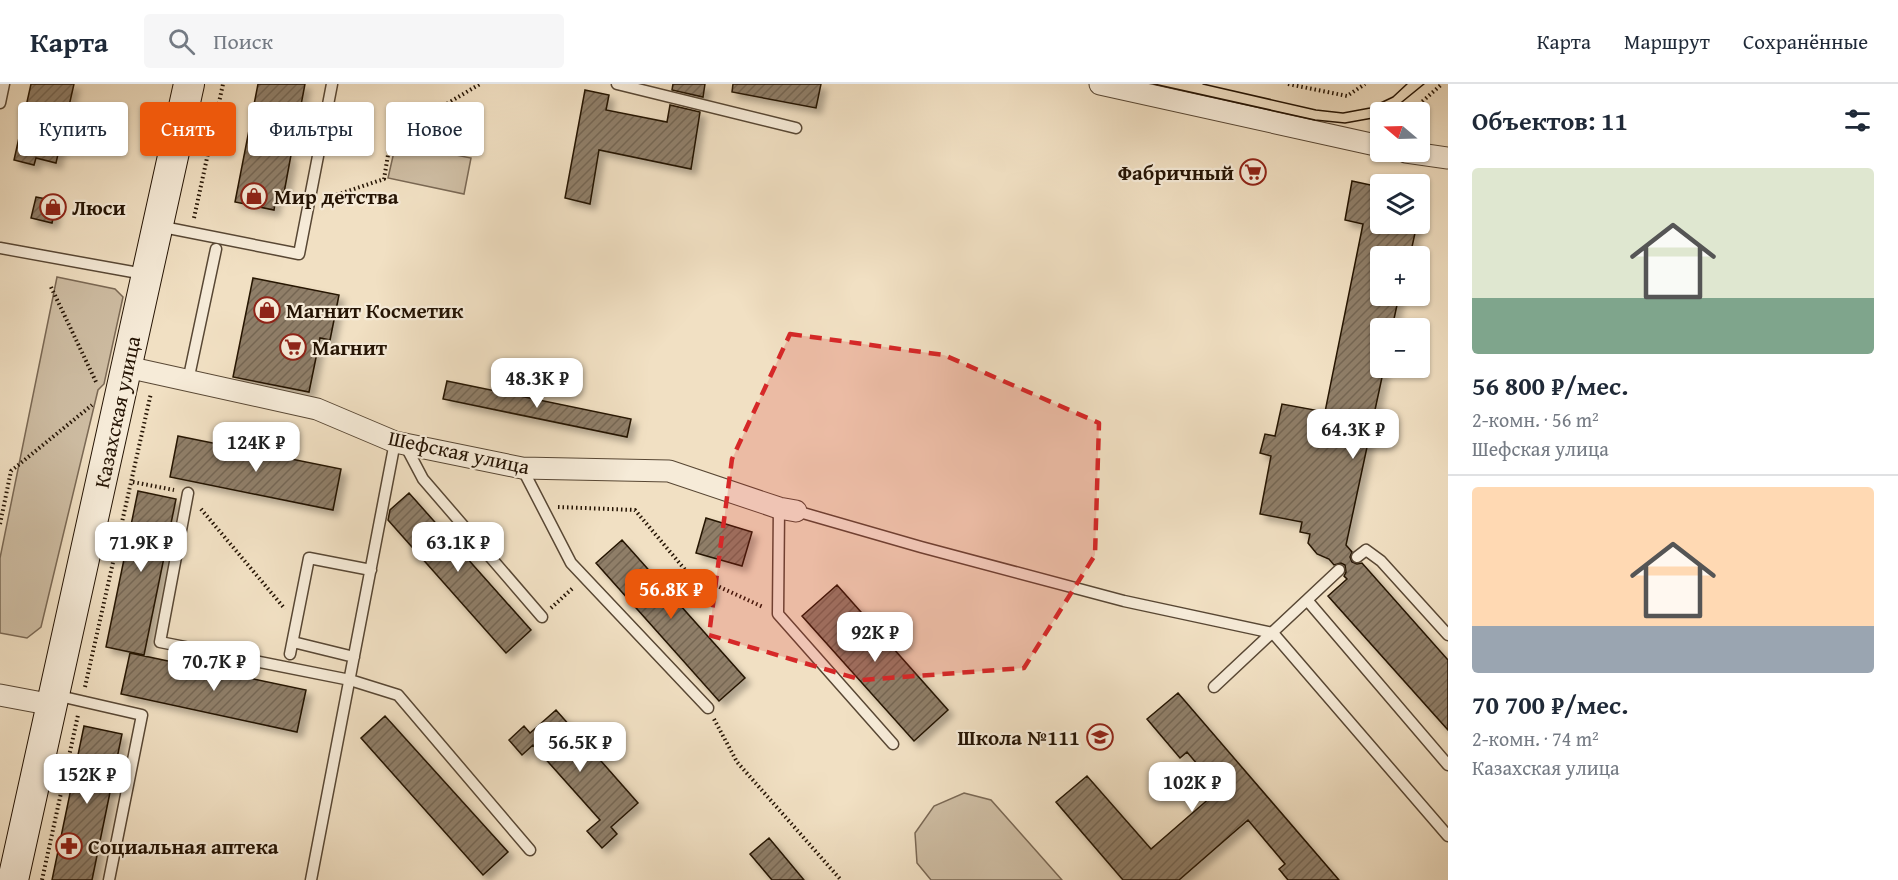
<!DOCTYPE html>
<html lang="ru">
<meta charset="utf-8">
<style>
body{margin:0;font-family:"Gentium Book Plus",serif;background:#f6f6f7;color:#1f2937;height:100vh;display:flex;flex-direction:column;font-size:22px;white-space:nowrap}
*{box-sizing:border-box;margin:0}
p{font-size:20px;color:#747a83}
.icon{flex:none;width:33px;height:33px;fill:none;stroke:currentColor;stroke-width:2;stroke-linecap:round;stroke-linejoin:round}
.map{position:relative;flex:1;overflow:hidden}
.panel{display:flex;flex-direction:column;background:#fff;width:450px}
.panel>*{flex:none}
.top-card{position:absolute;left:18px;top:18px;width:570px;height:54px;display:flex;gap:12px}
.needle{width:39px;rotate:289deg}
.tools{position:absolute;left:1370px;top:18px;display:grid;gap:12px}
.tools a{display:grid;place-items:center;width:60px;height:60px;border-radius:6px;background:#fff;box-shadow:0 2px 4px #0004;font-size:30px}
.price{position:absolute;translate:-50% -51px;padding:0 14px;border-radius:12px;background:#fff;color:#222;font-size:20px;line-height:39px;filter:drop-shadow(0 2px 3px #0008)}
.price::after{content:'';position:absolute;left:50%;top:36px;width:18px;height:14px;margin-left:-9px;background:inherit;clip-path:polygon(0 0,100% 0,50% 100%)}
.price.selected{background:#ea580c;color:#fff}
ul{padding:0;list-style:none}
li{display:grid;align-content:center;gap:12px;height:318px;padding:0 24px}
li+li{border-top:2px solid #e0e1e3}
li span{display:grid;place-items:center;height:186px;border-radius:6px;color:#555}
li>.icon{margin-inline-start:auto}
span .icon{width:108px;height:108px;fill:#fffc;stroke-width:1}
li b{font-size:26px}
h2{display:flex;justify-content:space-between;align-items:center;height:72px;padding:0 24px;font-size:26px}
.tag{padding:0 21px;border-radius:6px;background:#fff;box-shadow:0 2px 4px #0004;font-size:21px;line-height:54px}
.tag.selected{background:#ea580c;color:#fff}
header{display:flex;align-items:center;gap:36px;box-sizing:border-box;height:84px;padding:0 30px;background:#fff;border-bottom:2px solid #e0e1e3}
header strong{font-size:28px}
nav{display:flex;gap:33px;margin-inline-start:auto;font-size:21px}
.search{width:420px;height:54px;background:#f6f6f7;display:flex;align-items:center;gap:15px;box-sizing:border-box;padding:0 21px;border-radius:6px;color:#747a83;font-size:22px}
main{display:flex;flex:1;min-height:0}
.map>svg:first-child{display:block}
.green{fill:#cebda3;stroke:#7a6854;stroke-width:1.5}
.building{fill:url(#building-hatch);stroke:#251404;stroke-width:1.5;filter:url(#shadow)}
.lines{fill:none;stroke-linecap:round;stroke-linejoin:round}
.lane-casing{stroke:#584734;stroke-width:13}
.street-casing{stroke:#584734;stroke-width:23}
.secondary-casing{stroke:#251404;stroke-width:32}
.path{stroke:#251404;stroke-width:4;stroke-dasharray:1.5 3;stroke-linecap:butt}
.lane{stroke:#f6ebd8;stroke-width:10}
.street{stroke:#f6ebd8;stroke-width:21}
.secondary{stroke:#f6ebd8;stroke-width:30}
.tram{stroke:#251404;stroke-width:1.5}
.marked{fill:#d62828;fill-opacity:0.2;stroke:#d62828;stroke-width:4.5;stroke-dasharray:12 8;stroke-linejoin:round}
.labels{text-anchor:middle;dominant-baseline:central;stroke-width:4.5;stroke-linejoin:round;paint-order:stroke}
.poi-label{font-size:21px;font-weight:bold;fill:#251404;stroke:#f6ebd8;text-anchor:start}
.street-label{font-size:21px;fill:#251404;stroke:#f6ebd8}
</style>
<header>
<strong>Карта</strong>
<div class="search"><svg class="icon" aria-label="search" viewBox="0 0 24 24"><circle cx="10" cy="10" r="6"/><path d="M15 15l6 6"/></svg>Поиск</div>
<nav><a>Карта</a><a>Маршрут</a><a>Сохранённые</a></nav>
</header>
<main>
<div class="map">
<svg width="1448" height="796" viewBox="0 0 1448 796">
<defs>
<pattern id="building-hatch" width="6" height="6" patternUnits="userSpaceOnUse" patternTransform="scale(1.5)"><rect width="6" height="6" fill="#8f7e67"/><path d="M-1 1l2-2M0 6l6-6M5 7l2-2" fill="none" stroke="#756653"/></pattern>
<filter id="shadow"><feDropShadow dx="5.5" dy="5.5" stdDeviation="3" flood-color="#0004"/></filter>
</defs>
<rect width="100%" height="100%" fill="#f1e0c3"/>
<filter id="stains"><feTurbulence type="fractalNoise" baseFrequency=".00333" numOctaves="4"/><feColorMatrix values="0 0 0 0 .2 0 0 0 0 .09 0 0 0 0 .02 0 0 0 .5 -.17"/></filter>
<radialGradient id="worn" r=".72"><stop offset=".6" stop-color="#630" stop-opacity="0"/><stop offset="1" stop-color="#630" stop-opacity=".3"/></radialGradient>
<path class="green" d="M396 59 471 74 464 110 388 94Z
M57 193 115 205 123 213 104 300 98 306 41 543 27 554 0 549V474Z
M964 709 991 716 1062 796H931L917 779 915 749 934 722Z"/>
<path class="building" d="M31 0H74L56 79 36 74 34 81 14 76Z
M258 0H305L298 37 292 36 285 70 291 71 284 109 277 107 274 126 235 118Z
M673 0H705L703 13 672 6Z
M733 0H821L816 24 732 8Z
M585 6 609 11 606 26 667 38 670 21 700 28 691 85 599 66 590 120 565 114Z
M1352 97 1380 103V140H1417L1410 172H1380V212H1399L1392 244H1380V284H1384L1346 461 1352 468 1350 473 1352 478 1357 480 1362 479 1448 576V646L1328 512 1347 495 1344 492 1346 488 1345 481 1341 479 1334 481 1329 475 1317 470 1308 459 1310 450 1300 448 1302 438 1260 430 1271 372 1260 369 1265 350 1275 352 1282 320 1325 328 1363 140 1345 136Z
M36 113 57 117 52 139 31 134Z
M253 194 339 211 330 256 320 254 309 308 233 293Z
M447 297 631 335 627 353 443 315Z
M178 352 341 385 333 426 170 393Z
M138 407 176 415 144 571 106 563Z
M409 409 531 546 506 569 388 436 390 426Z
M706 434 752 448 742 482 696 469Z
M622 456 745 594 719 617 596 479Z
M837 501 948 626 914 657 802 532Z
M130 569 306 606 297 648 121 610Z
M1178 609 1339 796H1288L1279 785 1285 780 1248 736 1179 796H1123L1056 718 1087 692 1151 765 1219 706 1187 668 1180 674 1147 635Z
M556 626 638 719 611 743 617 750 602 764 587 747 600 736 533 661 522 671 509 656 524 642 530 649Z
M385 632 508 768 483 791 361 654Z
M84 642 122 650 92 796H52Z
M769 754 804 796H772L750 770Z"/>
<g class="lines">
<g class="lane-casing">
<path id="lane" d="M617 0 796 44
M0 19 4 0
M158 142 299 170 332 0
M0 164 144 190
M188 297 216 165
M404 359 423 395 542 533
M522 384 571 479 708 624
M188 409 160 558 350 596 398 611 530 766
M779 424 778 530 893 660
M796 427 921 463 1124 517 1273 549 1448 752
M1357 473 1366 466 1381 477 1448 551
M1307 516 1448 681
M293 558 354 573
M290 570 309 474 371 486
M1214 603 1339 486
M55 611 142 631 109 796
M311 796 395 358"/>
</g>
<g class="street-casing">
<path id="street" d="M1100 0 1380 62
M1406 68 1448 74
M127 283 317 325 395 358 522 384 669 387 779 424 796 427
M0 611 53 621"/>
</g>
<g class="secondary-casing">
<path id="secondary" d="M13 796 189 0"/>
</g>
<path class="path" d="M1288 0 1347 12 1365 0
M1415 28 1416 23 1442 0
M324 115 384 95 391 53 480 0
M194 134 223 0
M51 203 97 300
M133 398 174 406
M558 423 635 426 687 488 763 523
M201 425 285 525
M0 440 11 387 92 321
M551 524 574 503
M85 603 151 309
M714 635 737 678 841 796
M42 796 78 631"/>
<use href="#lane" class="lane"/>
<use href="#street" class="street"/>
<use href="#secondary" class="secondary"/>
<path class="tram" d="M1154 0 1315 36 1345 39 1373 34 1380 31
M1203 0 1316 26 1343 29 1370 24 1393 13 1407 0
M1385 28 1397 22 1424 0"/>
</g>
<path class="marked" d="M790 250 944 271 1099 339 1095 471 1024 584 862 596 709 551 732 375Z"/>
<defs>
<g id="supermarket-ring" transform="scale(1.35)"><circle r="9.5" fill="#f6ebd8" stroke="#8f2418" stroke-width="1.5"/><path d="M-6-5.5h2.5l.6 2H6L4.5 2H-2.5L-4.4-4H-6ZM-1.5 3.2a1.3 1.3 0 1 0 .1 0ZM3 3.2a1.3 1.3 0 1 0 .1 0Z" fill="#8f2418"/></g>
<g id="shop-ring" transform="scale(1.35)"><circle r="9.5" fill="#f6ebd8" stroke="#8f2418" stroke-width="1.5"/><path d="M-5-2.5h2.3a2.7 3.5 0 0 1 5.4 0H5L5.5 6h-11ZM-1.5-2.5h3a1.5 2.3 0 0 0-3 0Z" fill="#8f2418"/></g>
<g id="school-ring" transform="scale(1.35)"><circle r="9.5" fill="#f6ebd8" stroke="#8f2418" stroke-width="1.5"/><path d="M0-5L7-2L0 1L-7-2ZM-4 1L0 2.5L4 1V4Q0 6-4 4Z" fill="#8f2418"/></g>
<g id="pharmacy-ring" transform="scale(1.35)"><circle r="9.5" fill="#f6ebd8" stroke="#8f2418" stroke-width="1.5"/><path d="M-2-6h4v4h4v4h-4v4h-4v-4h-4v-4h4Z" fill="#8f2418"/></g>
</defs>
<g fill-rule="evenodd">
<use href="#supermarket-ring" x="1253" y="88"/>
<use href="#shop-ring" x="254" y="112"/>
<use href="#shop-ring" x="53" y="123"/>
<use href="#shop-ring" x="267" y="226"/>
<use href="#supermarket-ring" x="293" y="263"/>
<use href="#school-ring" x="1100" y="653"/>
<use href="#pharmacy-ring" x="69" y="762"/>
</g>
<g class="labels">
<g class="poi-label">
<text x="1234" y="88" text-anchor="end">Фабричный</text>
<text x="274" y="112">Мир детства</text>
<text x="72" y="123">Люси</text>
<text x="286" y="226">Магнит Косметик</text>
<text x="312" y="263">Магнит</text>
<text x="1080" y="653" text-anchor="end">Школа №111</text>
<text x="88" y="762">Социальная аптека</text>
</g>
<g class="street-label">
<text transform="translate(117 328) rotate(-78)">Казахская улица</text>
<text transform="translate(459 368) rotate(12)">Шефская улица</text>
</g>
</g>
<rect width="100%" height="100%" filter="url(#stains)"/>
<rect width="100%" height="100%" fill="url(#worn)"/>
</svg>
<div class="tools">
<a><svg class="needle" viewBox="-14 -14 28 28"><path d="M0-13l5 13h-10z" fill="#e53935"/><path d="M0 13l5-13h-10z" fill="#747a83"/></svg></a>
<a><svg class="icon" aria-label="layers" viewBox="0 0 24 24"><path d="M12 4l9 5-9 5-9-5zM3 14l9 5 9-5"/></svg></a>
<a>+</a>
<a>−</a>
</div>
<b class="price" style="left:537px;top:325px">48.3K ₽</b>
<b class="price" style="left:1353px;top:376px">64.3K ₽</b>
<b class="price" style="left:256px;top:389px">124K ₽</b>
<b class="price" style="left:141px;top:489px">71.9K ₽</b>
<b class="price" style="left:458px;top:489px">63.1K ₽</b>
<b class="price selected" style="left:671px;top:536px">56.8K ₽</b>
<b class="price" style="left:875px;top:579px">92K ₽</b>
<b class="price" style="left:214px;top:608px">70.7K ₽</b>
<b class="price" style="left:580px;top:689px">56.5K ₽</b>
<b class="price" style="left:87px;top:721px">152K ₽</b>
<b class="price" style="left:1192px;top:729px">102K ₽</b>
<div class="top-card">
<a class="tag">Купить</a>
<a class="tag selected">Снять</a>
<a class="tag">Фильтры</a>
<a class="tag">Новое</a>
</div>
</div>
<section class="panel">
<h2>Объектов: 11<svg class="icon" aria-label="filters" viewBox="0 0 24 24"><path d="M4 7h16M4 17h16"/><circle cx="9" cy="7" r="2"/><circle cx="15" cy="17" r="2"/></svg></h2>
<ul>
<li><span style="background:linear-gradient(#dfe7d0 70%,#7fa58c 0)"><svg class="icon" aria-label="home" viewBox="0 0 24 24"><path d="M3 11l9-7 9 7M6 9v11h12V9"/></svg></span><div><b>56 800 ₽/мес.</b><p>2-комн. · 56 m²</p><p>Шефская улица</p></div></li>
<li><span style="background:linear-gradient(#ffd9b3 75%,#9aa5b1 0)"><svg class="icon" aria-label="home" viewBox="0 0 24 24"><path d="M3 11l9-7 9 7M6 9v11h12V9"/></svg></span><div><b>70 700 ₽/мес.</b><p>2-комн. · 74 m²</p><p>Казахская улица</p></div></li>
</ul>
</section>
</main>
